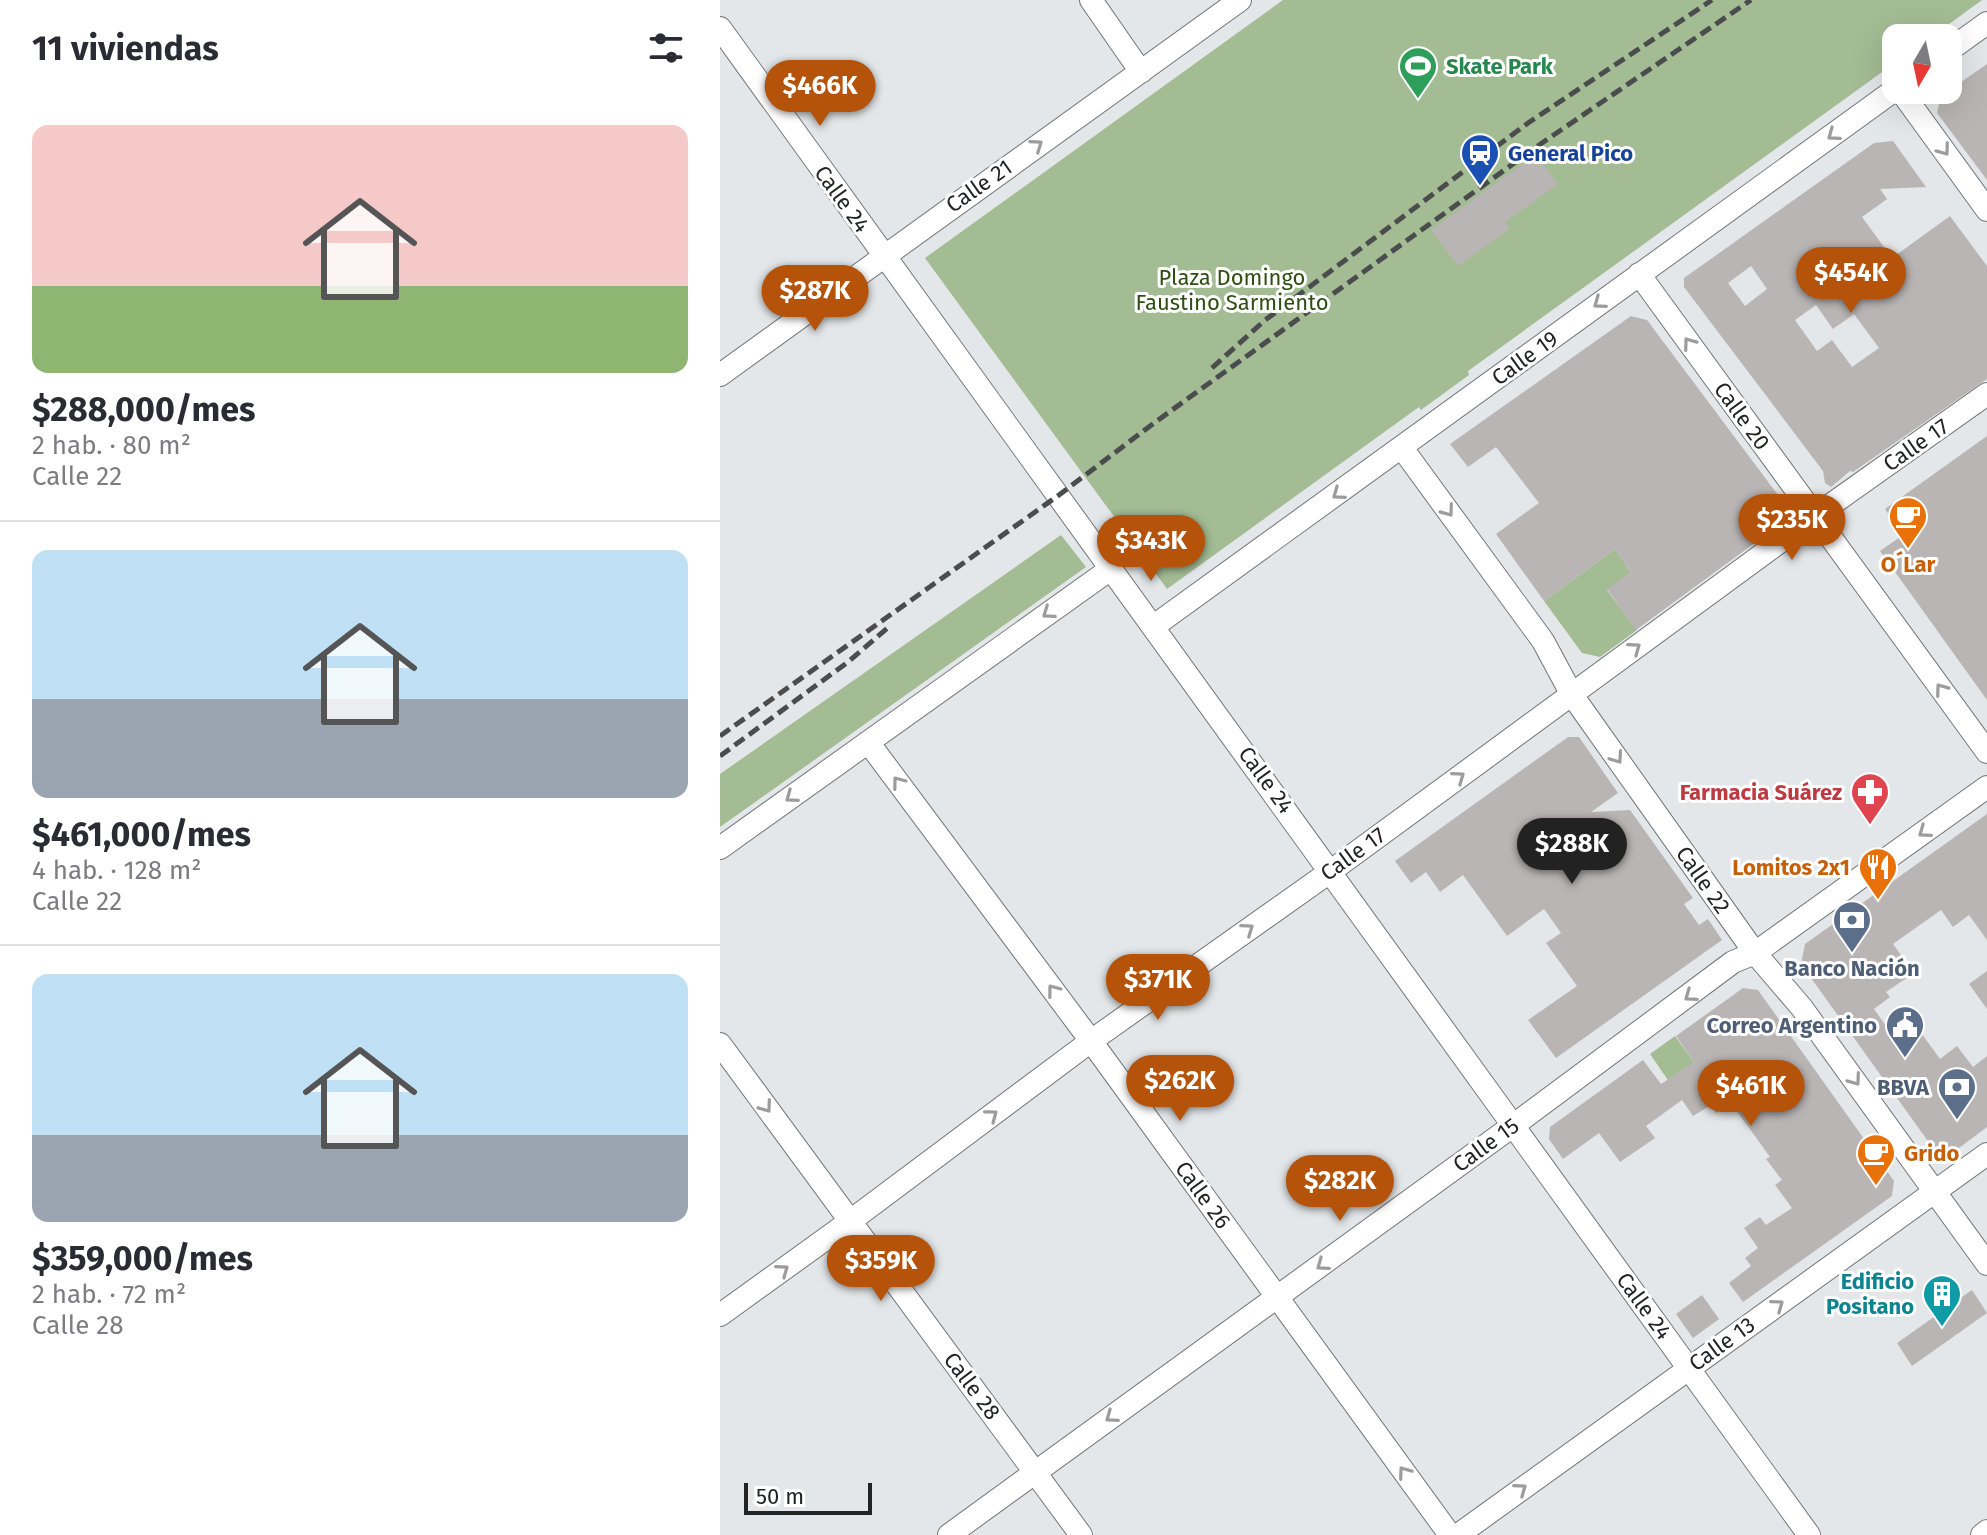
<!DOCTYPE html>
<html lang="es">
<meta charset="utf-8">
<style>
body{margin:0;font-family:"Fira Sans",sans-serif;background:#f2f2f3;color:#2b2b33;height:100vh;display:flex;flex-direction:column;font-size:30px;white-space:nowrap}
*{box-sizing:border-box;margin:0}
p{font-size:26px;color:#7c7c81}
.icon{flex:none;width:44px;height:44px;fill:none;stroke:currentColor;stroke-width:2;stroke-linecap:round;stroke-linejoin:round}
.map{position:relative;flex:1;overflow:hidden}
.sheet{display:flex;flex-direction:column;background:#fff;width:720px}
.sheet>*{flex:none}
.needle{width:52px;rotate:189deg}
.fabs{position:absolute;left:1162px;top:24px;display:grid;gap:16px}
.fabs a{display:grid;place-items:center;width:80px;height:80px;border-radius:16px;background:#fff;box-shadow:0 8px 32px #0002;font-size:40px}
.scale{position:absolute;left:24px;bottom:20px;width:128px;box-sizing:border-box;padding-left:8px;border:4px solid #222324;border-top:0;font-size:22px;line-height:28px;white-space:nowrap;color:#222324;-webkit-text-stroke:6px #fff;paint-order:stroke}
.price{position:absolute;translate:-50% -68px;padding:0 18px;border-radius:28px;background:#b45309;color:#fff;font-size:26px;line-height:52px;filter:drop-shadow(0 2px 4px #0008)}
.price::after{content:'';position:absolute;left:50%;top:48px;width:24px;height:18px;margin-left:-12px;background:inherit;clip-path:polygon(0 0,100% 0,50% 100%)}
.price.selected{background:#222;color:#fff}
ul{padding:0;list-style:none}
li{display:grid;align-content:center;gap:16px;height:424px;padding:0 32px}
li+li{border-top:2px solid #e1e1e2}
li span{display:grid;place-items:center;height:248px;border-radius:16px;color:#555}
li>.icon{margin-inline-start:auto}
span .icon{width:144px;height:144px;fill:#fffc;stroke-width:1}
li b{font-size:34px}
h2{display:flex;justify-content:space-between;align-items:center;height:96px;padding:0 32px;font-size:34px}
main{display:flex;flex:1;min-height:0}
.map>svg:first-child{display:block}
.green{fill:#a3bc94}
.building{fill:#b9b5b4;fill-rule:evenodd}
.lines{fill:none;stroke-linecap:round;stroke-linejoin:round}
.minor-casing{stroke:#727476;stroke-width:24}
.minor{stroke:#fff;stroke-width:22}
.rail{stroke:#4b4c4d;stroke-width:5;stroke-dasharray:12 6;stroke-linecap:butt}
.oneway{stroke:#9c9c9c}
.labels{text-anchor:middle;dominant-baseline:central;stroke-width:6;stroke-linejoin:round;paint-order:stroke}
.leisure-label{font-size:22px;font-weight:bold;fill:#27864d;stroke:#fff;text-anchor:start}
.transit-label{font-size:22px;font-weight:bold;fill:#164399;stroke:#fff;text-anchor:start}
.street-label{font-size:22px;fill:#222324;stroke:#fff}
.park-label{font-size:22px;fill:#2e4f12;stroke:#fff}
.food-label{font-size:22px;font-weight:bold;fill:#c56008;stroke:#fff}
.health-label{font-size:22px;font-weight:bold;fill:#be3a42;stroke:#fff;text-anchor:end}
.service-label{font-size:22px;font-weight:bold;fill:#4e5e75;stroke:#fff;text-anchor:end}
.culture-label{font-size:22px;font-weight:bold;fill:#0d838f;stroke:#fff;text-anchor:end}
</style>
<main>
<section class="sheet">
<h2>11 viviendas<svg class="icon" aria-label="filters" viewBox="0 0 24 24"><path d="M4 7h16M4 17h16"/><circle cx="9" cy="7" r="2"/><circle cx="15" cy="17" r="2"/></svg></h2>
<ul>
<li><span style="background:linear-gradient(#f6c9c9 65%,#8fb573 0)"><svg class="icon" aria-label="home" viewBox="0 0 24 24"><path d="M3 11l9-7 9 7M6 9v11h12V9"/></svg></span><div><b>$288,000/mes</b><p>2 hab. · 80 m²</p><p>Calle 22</p></div></li>
<li><span style="background:linear-gradient(#bfe0f5 60%,#9aa5b1 0)"><svg class="icon" aria-label="home" viewBox="0 0 24 24"><path d="M3 11l9-7 9 7M6 9v11h12V9"/></svg></span><div><b>$461,000/mes</b><p>4 hab. · 128 m²</p><p>Calle 22</p></div></li>
<li><span style="background:linear-gradient(#bfe0f5 65%,#9aa5b1 0)"><svg class="icon" aria-label="home" viewBox="0 0 24 24"><path d="M3 11l9-7 9 7M6 9v11h12V9"/></svg></span><div><b>$359,000/mes</b><p>2 hab. · 72 m²</p><p>Calle 28</p></div></li>
</ul>
</section>
<div class="map">
<svg width="1267" height="1535" viewBox="0 0 1267 1535">
<rect width="100%" height="100%" fill="#e4e7e9"/>
<path class="green" d="M563 0H1262L1210 38H1176V62L748 371 749 375 701 410 699 407 447 589 205 258Z
M341 535 366 567 0 827V774Z
M895 549 911 572 887 590 917 630 880 657 862 653 824 601Z
M955 1036 974 1062 952 1086 930 1054Z"/>
<path class="building" d="M1267 64V180L1217 113 1221 96Z
M1173 141 1206 187 1160 189 1167 199 1142 217 1172 258 1230 216 1267 266V379L1133 472 1130 471 1111 487 1105 483 1103 471 964 287V278L1154 143ZM1031 266 1047 289 1025 306 1008 283ZM1096 305 1113 329 1134 314 1159 348 1132 367 1112 340 1097 351 1075 320Z
M816 154 838 184 785 222 790 229 738 266 711 230Z
M911 316 927 320 1073 515 916 630 887 589 911 572 895 549 824 601 776 534 819 503 776 447 748 467 730 444Z
M1267 436V700L1160 551 1183 535 1165 509Z
M848 737H859L898 793 871 812 910 810 973 898 964 904 979 925 988 919 1002 940 836 1058 808 1020 857 986 826 943 841 933 824 909 787 936 743 875 720 892 706 872 691 883 675 861Z
M1267 814V940L1249 915 1233 927 1221 910 1173 944 1194 973 1166 992 1170 997 1154 1009 1179 1044 1199 1030 1220 1059 1237 1046 1253 1067 1267 1056V1127L1231 1154 1215 1151 1081 964 1085 944Z
M1267 971V1009L1249 984Z
M1023 988 1038 990 1174 1181 1172 1196 1023 1302 1009 1283 1031 1266 1025 1258 1038 1248 1024 1228 1040 1217 1046 1225 1072 1208 1055 1185 1062 1180 1046 1159 1050 1157 1011 1103 996 1113 991 1105 973 1116 962 1100 926 1126 935 1138 900 1162 879 1133 843 1159 829 1139 830 1127 923 1060 941 1084 974 1062 956 1036Z
M1252 1290 1267 1313 1192 1366 1177 1343Z
M982 1295 999 1319 973 1338 956 1314Z"/>
<g class="lines">
<g class="minor-casing">
<path id="minor" d="M371 0 421 72
M0 28 1089 1535
M1228 51 1267 23
M1180 90 1267 210
M919 274 1267 752
M0 375 520 0
M682 448 823 641 852 695 1035 953 1082 1008 1267 1264
M434 626 1176 89
M148 742 371 1041 730 1535
M0 848 392 568
M0 1044 361 1535
M0 1315 129 1222 371 1041 611 871 1095 516 1267 394
M229 1535 794 1125 1013 962 1035 953 1267 787
M738 1535 1267 1154
M1262 1535 1267 1531"/>
</g>
<use href="#minor" class="minor"/>
<path class="rail" d="M492 368 544 321 808 123 992 0
M0 736 339 495 434 423 822 143 1031 0
M0 756 128 662 171 625"/>
</g>
<defs><path id="oneway-chevron" d="M-2-3.5L2.5 0L-2 3.5" fill="none" stroke-width="1.6" stroke-linecap="round" stroke-linejoin="round" transform="scale(2)"/></defs>
<g class="oneway">
<use href="#oneway-chevron" transform="translate(1113 135) rotate(144)"/>
<use href="#oneway-chevron" transform="translate(317 145) rotate(-35)"/>
<use href="#oneway-chevron" transform="translate(1224 150) rotate(54)"/>
<use href="#oneway-chevron" transform="translate(879 303) rotate(144)"/>
<use href="#oneway-chevron" transform="translate(969 343) rotate(-126)"/>
<use href="#oneway-chevron" transform="translate(618 494) rotate(144)"/>
<use href="#oneway-chevron" transform="translate(728 511) rotate(54)"/>
<use href="#oneway-chevron" transform="translate(328 613) rotate(145)"/>
<use href="#oneway-chevron" transform="translate(915 648) rotate(-36)"/>
<use href="#oneway-chevron" transform="translate(1221 689) rotate(-126)"/>
<use href="#oneway-chevron" transform="translate(897 758) rotate(55)"/>
<use href="#oneway-chevron" transform="translate(739 777) rotate(-36)"/>
<use href="#oneway-chevron" transform="translate(178 782) rotate(-127)"/>
<use href="#oneway-chevron" transform="translate(71 797) rotate(144)"/>
<use href="#oneway-chevron" transform="translate(1204 832) rotate(144)"/>
<use href="#oneway-chevron" transform="translate(528 929) rotate(-35)"/>
<use href="#oneway-chevron" transform="translate(333 990) rotate(-127)"/>
<use href="#oneway-chevron" transform="translate(970 996) rotate(144)"/>
<use href="#oneway-chevron" transform="translate(1135 1080) rotate(54)"/>
<use href="#oneway-chevron" transform="translate(46 1107) rotate(54)"/>
<use href="#oneway-chevron" transform="translate(272 1115) rotate(-37)"/>
<use href="#oneway-chevron" transform="translate(602 1265) rotate(144)"/>
<use href="#oneway-chevron" transform="translate(63 1270) rotate(-36)"/>
<use href="#oneway-chevron" transform="translate(1058 1305) rotate(-36)"/>
<use href="#oneway-chevron" transform="translate(391 1417) rotate(144)"/>
<use href="#oneway-chevron" transform="translate(684 1472) rotate(-126)"/>
<use href="#oneway-chevron" transform="translate(801 1489) rotate(-36)"/>
</g>
<defs>
<g id="stadium-pin" transform="scale(2)"><path d="M0 17L-7.5 6A9.5 9.5 0 1 1 7.5 6Z" fill="#2e9e5b" stroke="#fff"/><path d="M0-5a6.5 5 0 1 0 0 10a6.5 5 0 1 0 0-10ZM-3.5-1.8h7v3.6h-7Z" fill="#fff"/></g>
<g id="station-pin" transform="scale(2)"><path d="M0 17L-7.5 6A9.5 9.5 0 1 1 7.5 6Z" fill="#1a4fb4" stroke="#fff"/><path d="M-3-6H3Q5-6 5-4V2Q5 4 3 4L4.5 6H3L1.5 4h-3L-3 6H-4.5L-3 4Q-5 4-5 2V-4Q-5-6-3-6ZM-3.5-4v3h7v-3ZM-3.5 1v1.5H-2V1ZM2 1v1.5H3.5V1Z" fill="#fff"/></g>
<g id="cafe-pin" transform="scale(2)"><path d="M0 17L-7.5 6A9.5 9.5 0 1 1 7.5 6Z" fill="#e8710a" stroke="#fff"/><path d="M-5.5-4.5H6V0H3Q3 3.5 0 3.5H-2.5Q-5.5 3.5-5.5 0ZM3-3.2v2h1.7v-2ZM-6 4.5H4V6H-6Z" fill="#fff"/></g>
<g id="pharmacy-pin" transform="scale(2)"><path d="M0 17L-7.5 6A9.5 9.5 0 1 1 7.5 6Z" fill="#e0444e" stroke="#fff"/><path d="M-2-6h4v4h4v4h-4v4h-4v-4h-4v-4h4Z" fill="#fff"/></g>
<g id="restaurant-pin" transform="scale(2)"><path d="M0 17L-7.5 6A9.5 9.5 0 1 1 7.5 6Z" fill="#e8710a" stroke="#fff"/><path d="M-5-6h1v4h1v-4h1v4h1v-4h1v5L-1.5 .5V6h-2V.5L-5-1ZM5-6V6H3V1.5H1.5Q1.5-4 5-6Z" fill="#fff"/></g>
<g id="bank-pin" transform="scale(2)"><path d="M0 17L-7.5 6A9.5 9.5 0 1 1 7.5 6Z" fill="#5c6f8a" stroke="#fff"/><path d="M-6-4H6V4H-6ZM0-2.3a2.3 2.3 0 1 0 0 4.6a2.3 2.3 0 1 0 0-4.6Z" fill="#fff"/></g>
<g id="civic-pin" transform="scale(2)"><path d="M0 17L-7.5 6A9.5 9.5 0 1 1 7.5 6Z" fill="#5c6f8a" stroke="#fff"/><path d="M-.6-6.5H3V-4.5H.6V-3L4-1V1h2V6H-6V1h2V-1L-.6-3ZM-1.2 2.5V6h2.4V2.5Z" fill="#fff"/></g>
<g id="building-pin" transform="scale(2)"><path d="M0 17L-7.5 6A9.5 9.5 0 1 1 7.5 6Z" fill="#0f9aa8" stroke="#fff"/><path d="M-4-6H4V6H1V3H-1V6H-4ZM-2.5-4.3h1.7v1.8h-1.7ZM.8-4.3h1.7v1.8H.8ZM-2.5-1h1.7V.8h-1.7ZM.8-1h1.7V.8H.8Z" fill="#fff"/></g>
</defs>
<g fill-rule="evenodd">
<use href="#stadium-pin" x="698" y="66"/>
<use href="#station-pin" x="760" y="153"/>
<use href="#cafe-pin" x="1188" y="516"/>
<use href="#pharmacy-pin" x="1150" y="792"/>
<use href="#restaurant-pin" x="1158" y="867"/>
<use href="#bank-pin" x="1132" y="920"/>
<use href="#civic-pin" x="1185" y="1025"/>
<use href="#bank-pin" x="1237" y="1087"/>
<use href="#cafe-pin" x="1156" y="1153"/>
<use href="#building-pin" x="1222" y="1294"/>
</g>
<g class="labels">
<g class="leisure-label">
<text x="726" y="66">Skate Park</text>
</g>
<g class="transit-label">
<text x="788" y="153">General Pico</text>
</g>
<g class="street-label">
<text transform="translate(259 186) rotate(-35)">Calle 21</text>
<text transform="translate(122 199) rotate(54)">Calle 24</text>
<text transform="translate(805 358) rotate(-36)">Calle 19</text>
<text transform="translate(1022 416) rotate(54)">Calle 20</text>
<text transform="translate(1196 445) rotate(-35)">Calle 17</text>
<text transform="translate(546 780) rotate(54)">Calle 24</text>
<text transform="translate(633 854) rotate(-36)">Calle 17</text>
<text transform="translate(983 880) rotate(55)">Calle 22</text>
<text transform="translate(766 1145) rotate(-36)">Calle 15</text>
<text transform="translate(483 1195) rotate(54)">Calle 26</text>
<text transform="translate(924 1306) rotate(54)">Calle 24</text>
<text transform="translate(1002 1344) rotate(-36)">Calle 13</text>
<text transform="translate(252 1386) rotate(53)">Calle 28</text>
</g>
<g class="park-label">
<text x="512" y="277">Plaza Domingo<tspan x="512" dy="25">Faustino Sarmiento</tspan></text>
</g>
<g class="food-label">
<text x="1188" y="564">O´Lar</text>
<text x="1130" y="867" text-anchor="end">Lomitos 2x1</text>
<text x="1184" y="1153" text-anchor="start">Grido</text>
</g>
<g class="health-label">
<text x="1122" y="792">Farmacia Suárez</text>
</g>
<g class="service-label">
<text x="1132" y="968" text-anchor="middle">Banco Nación</text>
<text x="1157" y="1025">Correo Argentino</text>
<text x="1209" y="1087">BBVA</text>
</g>
<g class="culture-label">
<text x="1194" y="1281">Edificio<tspan x="1194" dy="25">Positano</tspan></text>
</g>
</g>
</svg>
<div class="fabs">
<a><svg class="needle" viewBox="-14 -14 28 28"><path d="M0-13l5 13h-10z" fill="#e53935"/><path d="M0 13l5-13h-10z" fill="#7c7c81"/></svg></a>
</div>
<div class="scale">50 m</div>
<b class="price" style="left:100px;top:128px">$466K</b>
<b class="price" style="left:1131px;top:315px">$454K</b>
<b class="price" style="left:95px;top:333px">$287K</b>
<b class="price" style="left:1072px;top:562px">$235K</b>
<b class="price" style="left:431px;top:583px">$343K</b>
<b class="price selected" style="left:852px;top:886px">$288K</b>
<b class="price" style="left:438px;top:1022px">$371K</b>
<b class="price" style="left:460px;top:1123px">$262K</b>
<b class="price" style="left:1031px;top:1128px">$461K</b>
<b class="price" style="left:620px;top:1223px">$282K</b>
<b class="price" style="left:161px;top:1303px">$359K</b>
</div>
</main>
